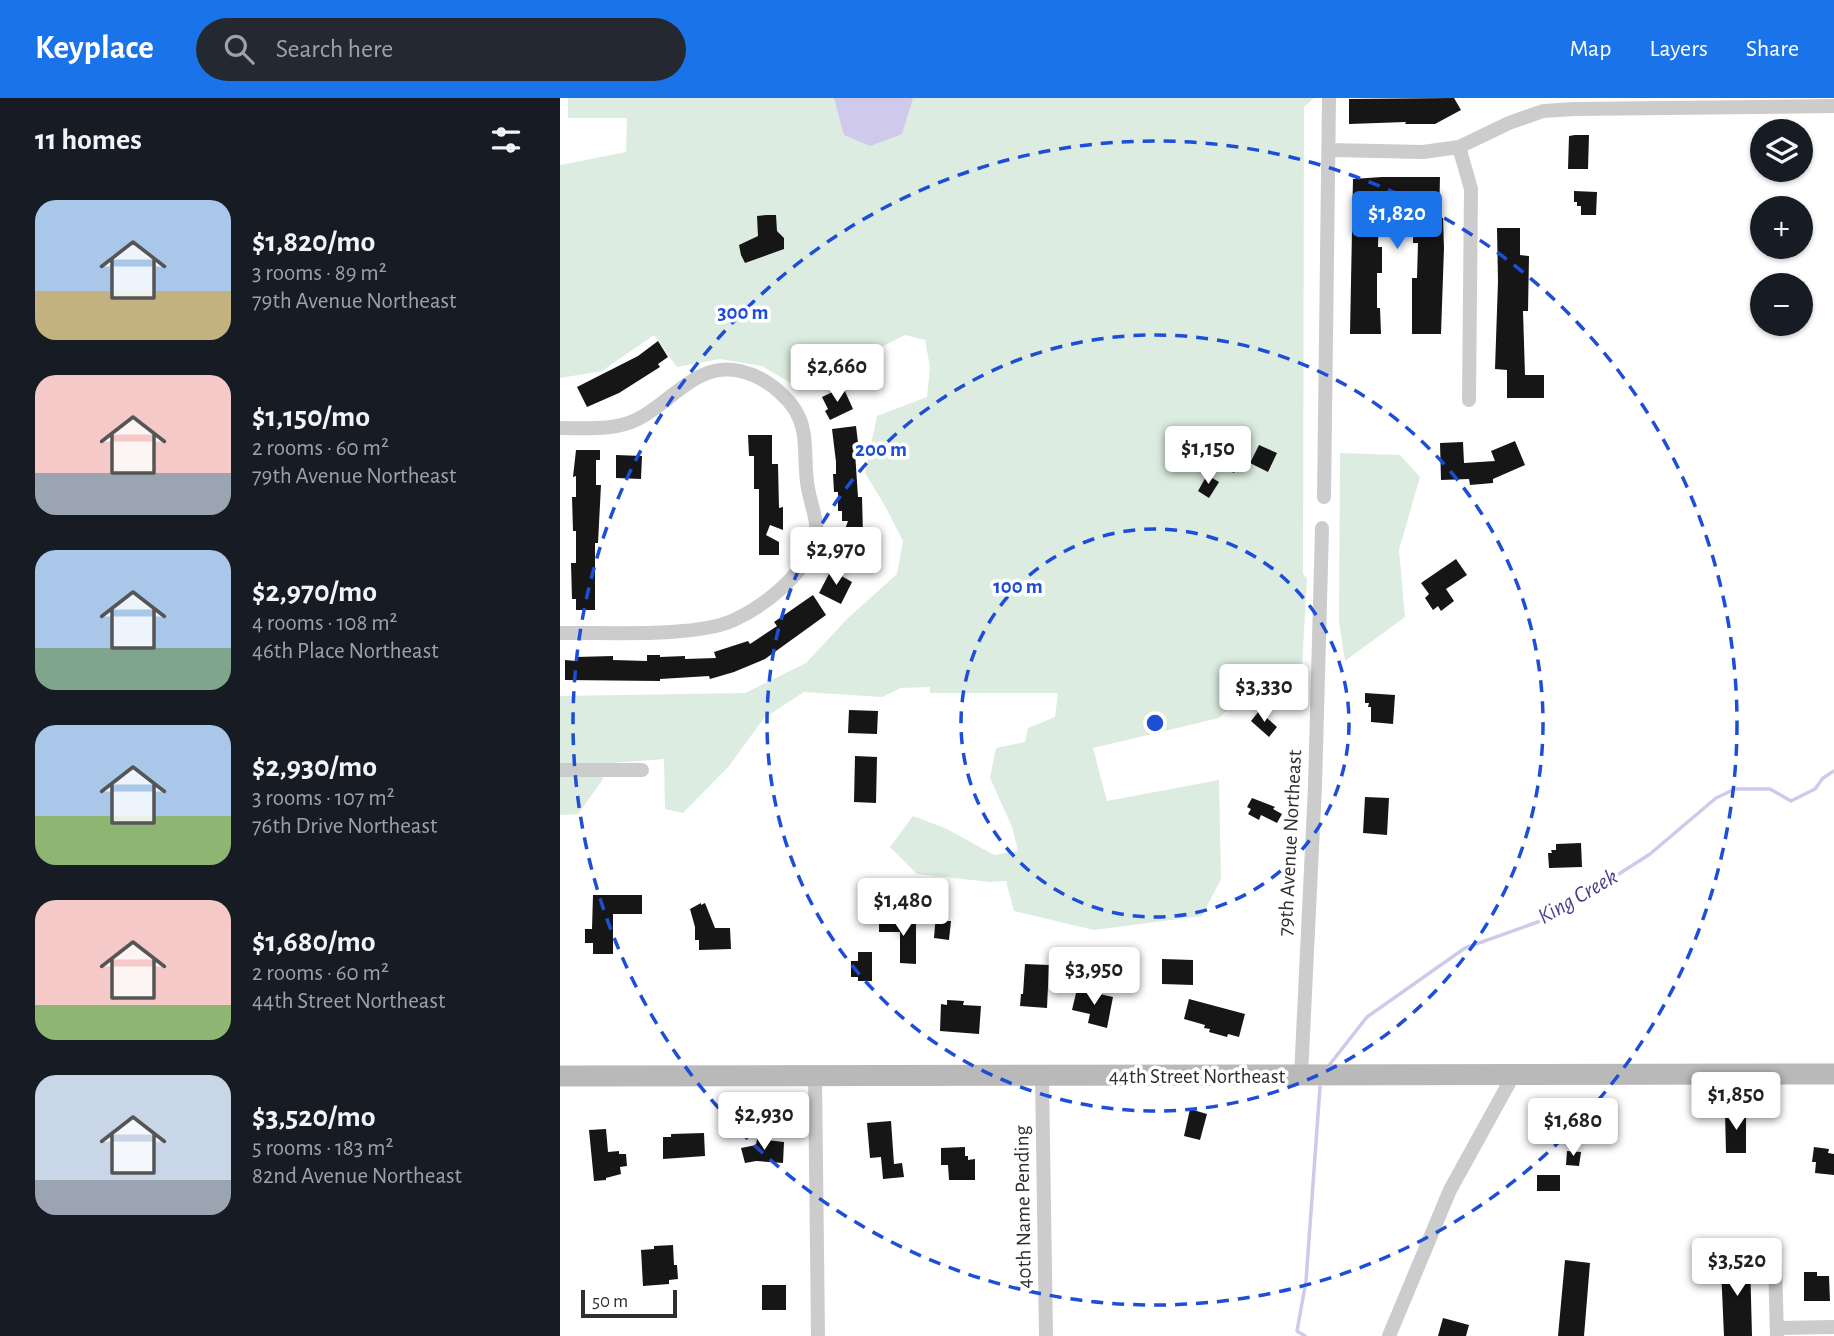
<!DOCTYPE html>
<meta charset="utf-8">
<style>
body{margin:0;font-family:"Alegreya Sans",sans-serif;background:#242831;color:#f1f3f6;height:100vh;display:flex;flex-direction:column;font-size:26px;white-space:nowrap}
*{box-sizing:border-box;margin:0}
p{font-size:23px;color:#9ea1a6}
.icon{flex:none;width:38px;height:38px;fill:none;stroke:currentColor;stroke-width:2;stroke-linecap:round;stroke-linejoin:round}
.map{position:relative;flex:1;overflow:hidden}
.details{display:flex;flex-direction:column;background:#171b24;width:560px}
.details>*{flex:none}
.fabs{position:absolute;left:1190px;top:21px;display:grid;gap:14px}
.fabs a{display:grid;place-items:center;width:63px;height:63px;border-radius:50%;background:#171b24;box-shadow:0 2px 5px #0004;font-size:35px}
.scale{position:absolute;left:21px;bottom:18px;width:96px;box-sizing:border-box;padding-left:7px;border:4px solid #2f2f2f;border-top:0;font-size:19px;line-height:24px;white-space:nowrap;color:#2f2f2f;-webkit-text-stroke:5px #fff;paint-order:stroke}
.price{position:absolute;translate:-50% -60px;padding:0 16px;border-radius:7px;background:#fff;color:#222;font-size:23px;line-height:46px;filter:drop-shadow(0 2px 4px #0008)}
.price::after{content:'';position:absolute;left:50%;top:42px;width:21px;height:16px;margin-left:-10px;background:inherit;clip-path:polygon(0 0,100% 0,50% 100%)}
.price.on{background:#1a73e8;color:#fff}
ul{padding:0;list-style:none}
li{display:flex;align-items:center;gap:21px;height:175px;padding:0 35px}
li span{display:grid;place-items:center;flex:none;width:196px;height:140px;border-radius:21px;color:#555}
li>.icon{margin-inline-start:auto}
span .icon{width:84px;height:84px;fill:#fffc;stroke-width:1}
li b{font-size:30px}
h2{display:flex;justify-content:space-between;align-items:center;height:84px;padding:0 35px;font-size:30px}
header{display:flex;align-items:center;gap:42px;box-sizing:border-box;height:98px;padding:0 35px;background:#1a73e8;color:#fff}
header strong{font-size:33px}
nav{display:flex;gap:38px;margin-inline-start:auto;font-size:24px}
.search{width:490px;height:63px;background:#242831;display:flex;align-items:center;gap:18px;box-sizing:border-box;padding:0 24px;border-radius:38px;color:#9ea1a6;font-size:26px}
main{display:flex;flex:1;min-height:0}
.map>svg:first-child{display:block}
.green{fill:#dcece0}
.water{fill:#cfc9eb}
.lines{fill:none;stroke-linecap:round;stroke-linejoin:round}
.stream{stroke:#cfc9eb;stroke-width:3.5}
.building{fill:#161616}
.street{stroke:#ccc;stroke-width:14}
.secondary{stroke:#b9b9b9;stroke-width:21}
.ring{fill:none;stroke:#1d4ed8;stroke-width:3.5;stroke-dasharray:12 9}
.labels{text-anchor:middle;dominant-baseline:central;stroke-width:7;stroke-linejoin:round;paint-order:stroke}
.street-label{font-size:21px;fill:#2f2f2f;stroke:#fff}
.water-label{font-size:23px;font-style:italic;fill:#4b3d90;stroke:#fff}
.centre{fill:#1d4ed8;stroke:#fff;stroke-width:3.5}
.ring-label{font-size:21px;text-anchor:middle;font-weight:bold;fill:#1d4ed8;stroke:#fff;stroke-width:7;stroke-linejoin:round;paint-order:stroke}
</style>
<header>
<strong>Keyplace</strong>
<div class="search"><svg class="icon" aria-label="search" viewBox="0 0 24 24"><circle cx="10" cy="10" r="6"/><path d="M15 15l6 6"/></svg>Search here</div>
<nav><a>Map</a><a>Layers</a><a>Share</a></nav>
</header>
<main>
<section class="details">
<h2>11 homes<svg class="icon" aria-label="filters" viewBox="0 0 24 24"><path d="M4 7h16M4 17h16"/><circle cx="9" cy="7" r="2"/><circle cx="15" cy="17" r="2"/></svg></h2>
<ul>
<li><span style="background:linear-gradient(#a9c7e8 65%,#c2b280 0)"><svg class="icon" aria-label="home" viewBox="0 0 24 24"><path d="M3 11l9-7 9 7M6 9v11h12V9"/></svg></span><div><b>$1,820/mo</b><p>3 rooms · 89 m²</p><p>79th Avenue Northeast</p></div></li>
<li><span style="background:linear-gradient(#f6c9c9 70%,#9aa5b1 0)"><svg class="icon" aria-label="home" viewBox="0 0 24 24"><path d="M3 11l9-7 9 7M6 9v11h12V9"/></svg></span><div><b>$1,150/mo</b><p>2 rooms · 60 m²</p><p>79th Avenue Northeast</p></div></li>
<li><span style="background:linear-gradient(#a9c7e8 70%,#7fa58c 0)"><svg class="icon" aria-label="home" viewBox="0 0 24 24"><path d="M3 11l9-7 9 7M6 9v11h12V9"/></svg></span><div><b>$2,970/mo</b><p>4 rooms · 108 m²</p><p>46th Place Northeast</p></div></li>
<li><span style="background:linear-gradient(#a9c7e8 65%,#8fb573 0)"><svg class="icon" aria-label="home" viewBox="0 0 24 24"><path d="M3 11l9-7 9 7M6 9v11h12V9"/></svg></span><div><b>$2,930/mo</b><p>3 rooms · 107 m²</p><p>76th Drive Northeast</p></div></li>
<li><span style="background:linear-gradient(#f6c9c9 75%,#8fb573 0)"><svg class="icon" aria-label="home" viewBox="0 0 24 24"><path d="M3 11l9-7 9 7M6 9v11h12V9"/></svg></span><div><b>$1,680/mo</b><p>2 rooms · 60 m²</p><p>44th Street Northeast</p></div></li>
<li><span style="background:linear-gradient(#c9d6e8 75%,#9aa5b1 0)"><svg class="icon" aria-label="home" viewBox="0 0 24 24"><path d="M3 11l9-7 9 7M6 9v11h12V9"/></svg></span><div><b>$3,520/mo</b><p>5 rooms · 183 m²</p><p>82nd Avenue Northeast</p></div></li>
</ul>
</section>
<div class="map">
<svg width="1274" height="1238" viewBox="0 0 1274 1238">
<rect width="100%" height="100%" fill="#fff"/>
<path class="green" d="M8 0H754L744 9 743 476 747 480 740 605 672 608 659 620 533 650 547 703 659 682 661 781 642 818 534 832 454 813 446 783 430 784 357 776 330 749 353 718 387 731 434 757 458 753 452 729 430 680 436 650 465 644 468 630 495 619 498 595H370V589L341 590 322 599 244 594 204 620 169 668 123 715 105 711 104 661 51 665 41 684 18 716 0 717V598L185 595 246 565 287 521 337 476 343 443 325 408 305 375 317 318 367 299 370 269 365 242 345 237 294 263 234 287 202 268 160 261 117 269 94 237 42 273 0 280V67L66 54 67 20H8Z
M780 355 840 357 860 379 839 452 845 519 785 563 779 524Z"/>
<path class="water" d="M274 0H353L342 36 310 48 284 37Z"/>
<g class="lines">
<path class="stream" d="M770 966 807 919 905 850 992 819 1090 756 1156 700 1175 691H1210L1231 703 1255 691 1263 680 1274 673
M745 1238 737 1233 746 1183 760 989"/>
</g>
<path class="building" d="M894 0 901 12 875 26H845L846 24 789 26V1Z
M1015 37H1029L1028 71H1008L1009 38Z
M822 79H880L879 119 883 120 884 150 881 236H852V180H857L858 145H853L854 106H819L818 149H822V175H817V210H820L821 236H790L793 81Z
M1014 93 1037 94 1036 117H1021V108H1017V104H1014Z
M206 117H216L217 133 224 140V151L185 165 181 157 179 147 198 138 197 118Z
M937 130H960V157L969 158 968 213H963L965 277H984V300H947V272L935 271 938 183Z
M98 243 108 259 98 266 100 269 59 295 27 309 17 289 78 258Z
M283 289 293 311 270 322 265 313 268 311 262 299Z
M296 328 299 353 295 354 298 399H302L303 436 310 439 301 462 277 453 288 423H282V413H278V394H274L273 376H276V364L272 331Z
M188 337H212V366H218L219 410 223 409V432L210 427 206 437 219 444V457H199V391H194V358H189Z
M955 343 965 367 933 381V385L910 387 909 381 881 382 880 345 903 344 904 365 935 363 931 353Z
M699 347 717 355 708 374 690 365Z
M16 352H40V362H36V387H41L38 445H35V512H16V501H12L11 465H16V433H13L12 399H16V378L13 379Z
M667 356 680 363 674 375 661 368Z
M56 357 82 358 81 381 56 380Z
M647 377 659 384 649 400 638 393Z
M896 461 907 477 886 491 894 503 881 513 878 508 873 512 865 500 869 496 861 485Z
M271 472 292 484 281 506 259 495Z
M253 497 266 517 205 561 174 574 150 581 149 578 100 581V583L5 582V562L16 563V559L53 558V562L87 563V557H100V559L125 558V561L156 560 154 554 188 543 190 546 217 528 214 524Z
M805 595 835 597 833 626 811 624V609H808L809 605H805Z
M289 612 318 613 317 636 288 635Z
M699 613 717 629 709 639 691 623Z
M295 658 317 659 316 705 294 704Z
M805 699 829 700 827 737 803 735Z
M692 700 715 709 713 711 722 716 717 725 701 717 699 722 688 716 691 711 687 709Z
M1021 745 1022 769 989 770 988 755H992L991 752H996V746Z
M319 788H356V798H350V802L320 804Z
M33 797H82V816H53V856H33V845H25V831H32Z
M141 805V807L145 805 155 830H170L171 851 139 852V842H135V829L130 811Z
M376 816 388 817 387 823H391L389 842 374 840Z
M319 823H356V866L340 865V834H319Z
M298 854H312V883H298V879H291V863H298Z
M602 861 633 862V887L602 886Z
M465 866 489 867 487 910 460 908 461 896H463Z
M517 891 553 899 547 930 528 925 530 916 512 912Z
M629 901 685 916 679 939 668 936 667 939 649 934 650 931 644 930 645 927 624 921Z
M387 902 404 903 403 907 421 908 419 936 380 933 381 906 387 907Z
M630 1011 647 1016 640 1042 624 1038Z
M1186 1013V1055H1166L1165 1014Z
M331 1023 334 1066 342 1065 344 1079 323 1081 321 1059 310 1060 307 1025Z
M46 1031 48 1054 59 1053V1056H66L67 1068 60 1069 61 1076 46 1080V1082L34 1083 29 1032Z
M144 1035 145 1058 103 1061V1039H111V1036Z
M197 1041 224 1044 223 1065 196 1063 185 1065 181 1050 196 1047Z
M405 1049V1058H408V1062L415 1061V1082H389L388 1067H381V1050Z
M1254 1049 1269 1051 1268 1055 1274 1056V1077L1255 1075 1256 1064H1252Z
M1007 1053 1021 1054 1019 1068 1006 1067Z
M977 1077H1000V1093H977Z
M113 1147 114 1167H117L118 1181 109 1182V1186L83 1188 81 1152 94 1151V1148Z
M1005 1162 1030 1165 1024 1238H998Z
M1163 1162H1190L1192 1238H1164L1161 1170H1163Z
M1244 1174H1257V1178H1269L1270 1203H1244Z
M202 1187H226V1212H202Z
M883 1220 909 1227 906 1238H878Z"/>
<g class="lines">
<path class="street" d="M899 49 911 91 909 302
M770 52 863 54 899 49 949 25 983 13 1015 11 1274 8
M0 330C26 330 54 333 78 321 112 304 137 263 180 273 207 279 238 304 243 332 247 351 244 371 248 390 251 409 261 428 254 447 241 479 204 508 174 522 135 540 45 534 0 535
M764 399 769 0
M0 672H82
M741 978 755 688 762 430
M255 979 258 1238
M482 979 486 1238
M1215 1164 1217 1238
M1217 1230 1274 1229
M829 1238 890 1092 954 976"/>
<path class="secondary" d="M0 978 1274 976"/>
</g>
<g class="ring">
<circle cx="595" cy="625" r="194"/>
<circle cx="595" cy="625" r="388"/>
<circle cx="595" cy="625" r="582"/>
</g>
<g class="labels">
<g class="street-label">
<text transform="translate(730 745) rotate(-87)">79th Avenue Northeast</text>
<text x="637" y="978">44th Street Northeast</text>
<text transform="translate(463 1109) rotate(-91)">40th Name Pending</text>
</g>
<g class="water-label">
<text transform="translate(1018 799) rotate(-30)">King Creek</text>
</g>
</g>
<circle cx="595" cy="625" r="10" class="centre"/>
<g class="ring-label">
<text x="183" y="221">300 m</text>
<text x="321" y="358">200 m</text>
<text x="458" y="495">100 m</text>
</g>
</svg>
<div class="fabs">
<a><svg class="icon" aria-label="layers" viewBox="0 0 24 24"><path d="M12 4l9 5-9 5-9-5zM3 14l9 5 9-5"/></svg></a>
<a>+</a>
<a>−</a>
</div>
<div class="scale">50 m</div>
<b class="price on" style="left:837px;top:153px">$1,820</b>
<b class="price" style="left:277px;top:306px">$2,660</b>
<b class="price" style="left:648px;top:388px">$1,150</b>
<b class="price" style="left:276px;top:489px">$2,970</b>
<b class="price" style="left:704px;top:626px">$3,330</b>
<b class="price" style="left:343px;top:840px">$1,480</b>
<b class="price" style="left:534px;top:909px">$3,950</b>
<b class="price" style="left:1176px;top:1034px">$1,850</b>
<b class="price" style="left:204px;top:1054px">$2,930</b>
<b class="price" style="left:1013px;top:1060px">$1,680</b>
<b class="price" style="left:1177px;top:1200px">$3,520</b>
</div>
</main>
